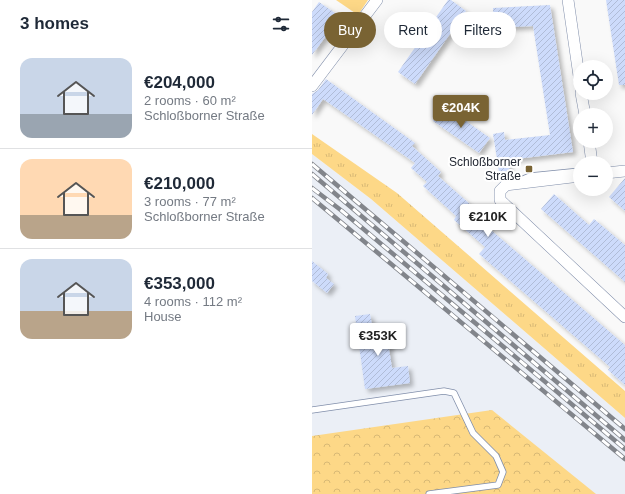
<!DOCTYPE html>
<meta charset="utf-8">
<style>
body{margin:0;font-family:Helvetica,sans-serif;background:#f2f2f3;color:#1f2937;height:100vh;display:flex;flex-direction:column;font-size:15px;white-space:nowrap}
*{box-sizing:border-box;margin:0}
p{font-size:13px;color:#747a83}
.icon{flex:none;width:22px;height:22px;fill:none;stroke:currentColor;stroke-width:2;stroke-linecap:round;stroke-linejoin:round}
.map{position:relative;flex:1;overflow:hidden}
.side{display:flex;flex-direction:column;background:#fff;width:312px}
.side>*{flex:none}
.banner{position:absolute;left:12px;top:12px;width:241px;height:36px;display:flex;gap:8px}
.tools{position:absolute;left:261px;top:60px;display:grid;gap:8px}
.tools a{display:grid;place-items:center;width:40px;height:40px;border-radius:50%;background:#fff;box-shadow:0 4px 16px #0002;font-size:20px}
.price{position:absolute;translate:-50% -34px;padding:0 9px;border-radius:4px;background:#fff;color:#222;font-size:13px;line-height:26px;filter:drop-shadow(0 1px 2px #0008)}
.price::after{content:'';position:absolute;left:50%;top:24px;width:12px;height:9px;margin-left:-6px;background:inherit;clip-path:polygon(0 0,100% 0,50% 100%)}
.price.current{background:#796333;color:#fff}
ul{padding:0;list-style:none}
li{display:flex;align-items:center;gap:12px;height:100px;padding:0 20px}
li+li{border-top:1px solid #e0e1e3}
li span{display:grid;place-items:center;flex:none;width:112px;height:80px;border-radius:12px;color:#555}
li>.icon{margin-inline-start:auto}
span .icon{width:48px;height:48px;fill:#fffc;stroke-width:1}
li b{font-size:17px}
h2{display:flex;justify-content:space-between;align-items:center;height:48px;padding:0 20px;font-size:17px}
.chip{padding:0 14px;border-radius:18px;background:#fff;box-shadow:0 4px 16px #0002;font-size:14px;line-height:36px}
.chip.current{background:#796333;color:#fff}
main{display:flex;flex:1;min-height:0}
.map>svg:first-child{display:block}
.built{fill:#ebeff6}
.grass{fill:url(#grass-tufts)}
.park{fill:url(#park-crowns)}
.pitch{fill:#fdd887}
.building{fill:url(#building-hatch);filter:url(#shadow)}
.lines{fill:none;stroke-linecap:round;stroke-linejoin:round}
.service-casing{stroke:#808eaa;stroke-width:7}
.minor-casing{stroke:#808eaa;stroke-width:12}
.service{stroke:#fff;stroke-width:5.5}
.minor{stroke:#fff;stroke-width:11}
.rail-casing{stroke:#82858b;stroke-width:4.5}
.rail{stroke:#fff;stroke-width:3;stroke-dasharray:9;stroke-linecap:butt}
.poi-dot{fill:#796333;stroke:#fff;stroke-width:1.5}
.labels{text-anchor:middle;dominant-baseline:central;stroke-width:4;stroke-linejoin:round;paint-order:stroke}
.poi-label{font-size:12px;fill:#1f242f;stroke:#fff;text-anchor:end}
</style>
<main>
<section class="side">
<h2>3 homes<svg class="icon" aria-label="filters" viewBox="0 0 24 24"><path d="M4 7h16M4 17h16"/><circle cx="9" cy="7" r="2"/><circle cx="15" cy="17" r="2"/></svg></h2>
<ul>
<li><span style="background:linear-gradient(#c9d6e8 70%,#9aa5b1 0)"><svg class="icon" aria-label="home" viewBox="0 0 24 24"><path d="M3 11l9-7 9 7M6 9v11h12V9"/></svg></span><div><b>€204,000</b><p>2 rooms · 60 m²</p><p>Schloßborner Straße</p></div></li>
<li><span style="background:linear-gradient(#ffd9b3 70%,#b9a48a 0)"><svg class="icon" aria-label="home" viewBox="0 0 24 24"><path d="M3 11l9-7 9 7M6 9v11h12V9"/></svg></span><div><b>€210,000</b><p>3 rooms · 77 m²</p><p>Schloßborner Straße</p></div></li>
<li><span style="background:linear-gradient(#c9d6e8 65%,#b9a48a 0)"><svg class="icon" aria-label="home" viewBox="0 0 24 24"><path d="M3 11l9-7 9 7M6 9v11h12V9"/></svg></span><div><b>€353,000</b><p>4 rooms · 112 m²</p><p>House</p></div></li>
</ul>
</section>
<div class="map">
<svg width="313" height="494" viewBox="0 0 313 494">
<defs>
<pattern id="grass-tufts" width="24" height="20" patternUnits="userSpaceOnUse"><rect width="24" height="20" fill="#fdd887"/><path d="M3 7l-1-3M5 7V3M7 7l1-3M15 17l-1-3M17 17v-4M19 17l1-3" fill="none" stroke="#d8b975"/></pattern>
<pattern id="park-crowns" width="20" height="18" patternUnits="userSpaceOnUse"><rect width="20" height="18" fill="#fdd887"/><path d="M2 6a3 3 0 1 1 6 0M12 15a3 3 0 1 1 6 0" fill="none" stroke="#d8b975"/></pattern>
<pattern id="building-hatch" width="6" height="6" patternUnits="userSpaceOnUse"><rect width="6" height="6" fill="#cddbfb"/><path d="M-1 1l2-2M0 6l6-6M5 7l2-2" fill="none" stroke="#b0bcd7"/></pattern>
<filter id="shadow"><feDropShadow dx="3.5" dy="3.5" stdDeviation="2" flood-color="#0004"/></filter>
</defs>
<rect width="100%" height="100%" fill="#f9f9f9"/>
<path class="built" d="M0 154 59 199 313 418V494H0Z"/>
<path class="grass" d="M0 134 85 193 313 391V418L59 199 0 154Z"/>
<path class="park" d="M180 410 284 494H0V436Z"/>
<path class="pitch" d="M24 0H56L46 15Z"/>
<path class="building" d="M136 0H139L154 11 103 84 86 72Z
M294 0H313V85H307Z
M7 2 23 13 20 18 25 21 0 55V12Z
M238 5 261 152 196 160 198 171 187 172 181 134 192 132 193 140 238 135 221 26 182 28 181 8Z
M14 79 103 143 100 146 129 172 126 176 159 205 156 209 172 224 313 345V385L296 370 298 367 167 254 173 247 142 220 144 216 111 186 115 182 99 168 103 163 11 99 0 115V94L6 90Z
M131 105 178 138 167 153 121 121Z
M313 178V211L297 197Z
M242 194 277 225 282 219 313 245V282L229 209Z
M0 261 16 274 14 278 22 284 15 293 0 281Z
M58 314 61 331 77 329 79 348 77 349 80 368 96 366 98 383 53 389 43 316Z"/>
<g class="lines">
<g class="service-casing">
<path id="service" d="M211 179 218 176 268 171
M0 410 132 391 142 393 161 433 184 456 191 472 186 485 117 494"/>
</g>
<g class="minor-casing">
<path id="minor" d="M256 0 268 83
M0 86 65 0
M269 93 273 115
M277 141 280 163
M294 173 313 171
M268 176 194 185 188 191V200L313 317"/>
</g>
<use href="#service" class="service"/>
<use href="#minor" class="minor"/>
<g class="rail-casing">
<path id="rail" d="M0 164 313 429
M0 174 313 440
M0 188 30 211 313 449
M0 198 313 459"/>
</g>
<use href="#rail" class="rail"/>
</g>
<rect class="poi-dot" x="213" y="165" width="8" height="8" rx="2"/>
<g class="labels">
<g class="poi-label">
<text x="209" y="162">Schloßborner<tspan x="209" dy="14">Straße</tspan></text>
</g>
</g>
</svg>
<div class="tools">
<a><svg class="icon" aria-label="locate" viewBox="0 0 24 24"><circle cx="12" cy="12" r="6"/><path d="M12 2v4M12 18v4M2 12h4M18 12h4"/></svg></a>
<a>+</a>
<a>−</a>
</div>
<b class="price current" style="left:149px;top:129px">€204K</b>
<b class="price" style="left:176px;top:238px">€210K</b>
<b class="price" style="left:66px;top:357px">€353K</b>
<div class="banner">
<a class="chip current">Buy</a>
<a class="chip">Rent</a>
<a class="chip">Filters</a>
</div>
</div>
</main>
